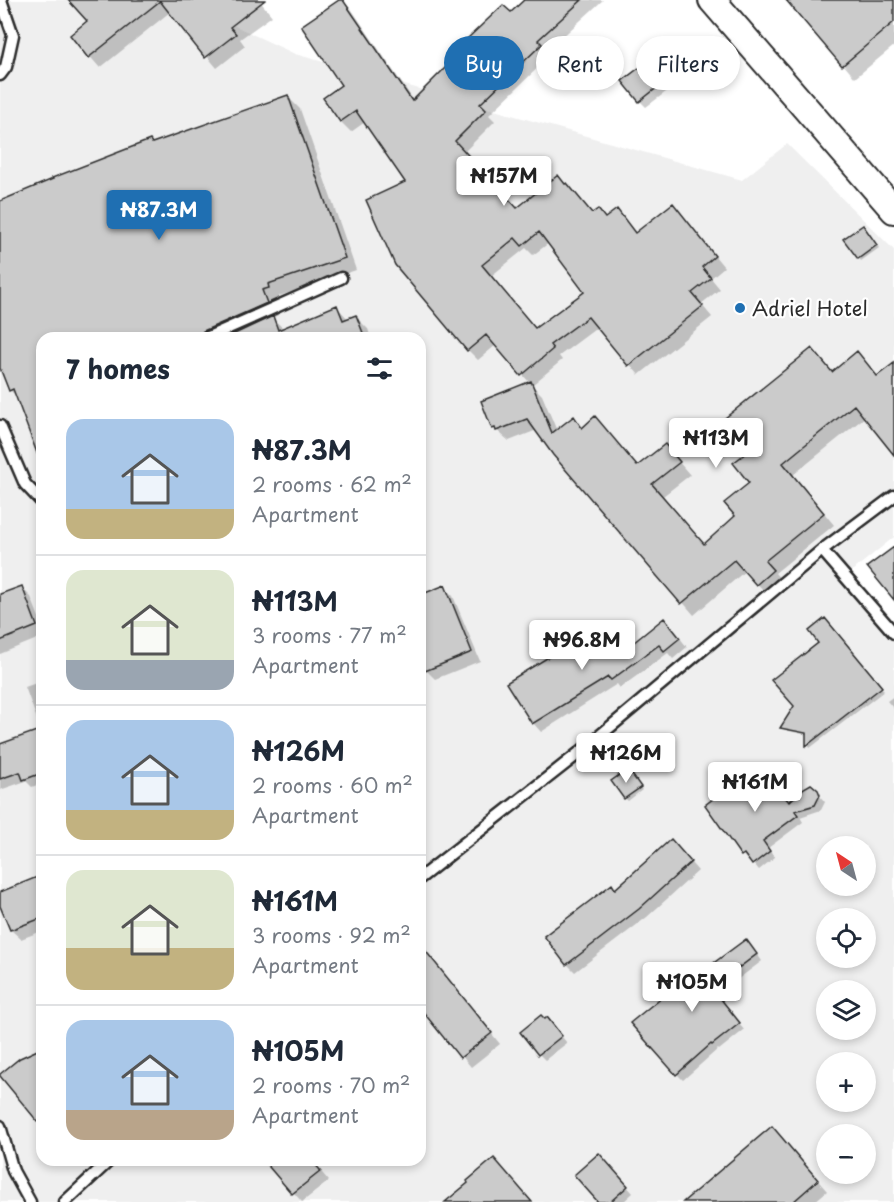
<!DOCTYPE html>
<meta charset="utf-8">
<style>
body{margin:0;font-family:"Playpen Sans",sans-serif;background:#f6f6f7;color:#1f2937;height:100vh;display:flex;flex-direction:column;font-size:22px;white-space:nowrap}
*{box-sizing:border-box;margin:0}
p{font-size:20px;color:#747a83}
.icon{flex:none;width:33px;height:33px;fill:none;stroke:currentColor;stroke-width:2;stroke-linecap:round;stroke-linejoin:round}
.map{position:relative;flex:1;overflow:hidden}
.sheet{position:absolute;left:36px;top:332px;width:390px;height:834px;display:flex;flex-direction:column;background:#fff;border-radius:18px;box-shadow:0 3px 9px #0003}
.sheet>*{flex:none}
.hud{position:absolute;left:444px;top:36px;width:360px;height:54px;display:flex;gap:12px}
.needle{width:39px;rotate:324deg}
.buttons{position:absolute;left:816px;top:836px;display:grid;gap:12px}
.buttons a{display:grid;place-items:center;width:60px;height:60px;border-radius:50%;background:#fff;box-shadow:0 3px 9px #0003;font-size:30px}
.price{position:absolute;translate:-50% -51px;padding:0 14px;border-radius:6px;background:#fff;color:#222;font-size:20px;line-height:39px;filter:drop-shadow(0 2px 3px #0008)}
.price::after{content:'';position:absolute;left:50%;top:36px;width:18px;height:14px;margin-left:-9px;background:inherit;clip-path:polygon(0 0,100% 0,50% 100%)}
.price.current{background:#1f6fb2;color:#fff}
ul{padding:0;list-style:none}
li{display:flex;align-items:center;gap:18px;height:150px;padding:0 30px}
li+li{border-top:2px solid #e0e1e3}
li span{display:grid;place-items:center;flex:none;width:168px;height:120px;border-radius:18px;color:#555}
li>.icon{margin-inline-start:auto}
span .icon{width:72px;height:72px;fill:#fffc;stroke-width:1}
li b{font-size:26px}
h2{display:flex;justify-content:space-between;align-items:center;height:72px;padding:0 30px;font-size:26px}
.tag{padding:0 21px;border-radius:27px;background:#fff;box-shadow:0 3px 9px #0003;font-size:21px;line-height:54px}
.tag.current{background:#1f6fb2;color:#fff}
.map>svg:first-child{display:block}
.built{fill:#efefef;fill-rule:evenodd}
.shadow{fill:#0003;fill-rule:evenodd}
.building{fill:#cbcbcb;stroke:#2b2b2b;stroke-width:1.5;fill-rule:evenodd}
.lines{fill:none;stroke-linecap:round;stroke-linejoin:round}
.service-casing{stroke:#2b2b2b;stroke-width:15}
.tertiary-casing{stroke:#2b2b2b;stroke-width:30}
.service{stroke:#fff;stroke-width:10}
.tertiary{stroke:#fff;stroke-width:26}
.poi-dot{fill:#1f6fb2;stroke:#fff;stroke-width:2}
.labels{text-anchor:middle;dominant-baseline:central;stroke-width:4.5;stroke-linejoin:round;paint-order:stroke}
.poi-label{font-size:20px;fill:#2b2b2b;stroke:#fff;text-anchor:start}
</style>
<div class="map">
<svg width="894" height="1202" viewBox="0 0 894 1202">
<rect width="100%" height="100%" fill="#fff"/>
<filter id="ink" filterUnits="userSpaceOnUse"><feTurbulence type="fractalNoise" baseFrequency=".0167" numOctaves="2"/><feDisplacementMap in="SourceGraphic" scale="12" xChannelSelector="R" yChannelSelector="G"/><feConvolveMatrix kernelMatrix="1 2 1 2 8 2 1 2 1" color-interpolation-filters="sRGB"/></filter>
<g filter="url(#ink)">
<path class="built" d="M0 0H179L295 54 742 180 787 144 894 250V537L851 572 894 624V1202H0ZM42 338H420V1160H42ZM826 846H866V885H826ZM826 918H866V957H826ZM826 990H866V1029H826ZM826 1062H866V1101H826ZM826 1134H866V1173H826Z"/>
<path class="shadow" d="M81 0H259L272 16 240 39 245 46 217 68 170 12 100 68 72 36 89 22Z
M342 0 352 10 414 101 526 0H603L547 51 551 55 489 115 495 121 464 152 517 209 567 185 593 214 606 219 617 211 637 234 673 205 724 267 711 278 720 289 701 304 712 317 639 375 598 327 559 356 562 360 532 385 542 395 557 431 573 418 583 428 638 467 665 446 690 475 663 496 705 545 737 516 751 483 748 453 812 350 833 373 857 353 879 377 894 369V450L865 417 793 475 834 525 775 573 783 582 769 596 745 571 694 615 549 448 537 430 509 441 494 428 530 383 496 345 478 360 468 350 407 183 365 122 351 132 341 122 325 98 343 85ZM549 243 586 292 536 329 491 276 526 248 533 255Z
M788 0H894V46L855 78Z
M648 63 670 89 646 107 640 101Z
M288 97 300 109 356 270 279 296 280 300 273 302 278 315 272 318 284 329 337 307 349 320 356 317 368 329 371 338H42V459L19 399 10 390 0 364V204L153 144Z
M865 229 879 248 861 261 859 258Z
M21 587 31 597 42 625V637L0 654V596Z
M444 587 453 596 480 661 435 679 426 670 420 656V597Z
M828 622 884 691 810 748 808 745V735L785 730 782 728 795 706Z
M672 628 687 647 673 659 668 653 620 688 617 684 541 732 533 723 567 647 580 661 617 634 629 648Z
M42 681V783L32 787 26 781 0 790V746L41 730 25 687Z
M894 696V709L887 701Z
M747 772 767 797 789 804 811 786 825 802 821 810 800 817 803 822 768 848 775 857 759 870 750 859 748 861 743 855Z
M630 774 642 790 628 801 625 798Z
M679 849 698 871 647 917 575 972 567 964 616 890Z
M42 877V931L21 939 11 930 0 902V894Z
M420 945 500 1044 471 1067 424 1011 420 1014Z
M752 947 762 961 717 995 744 1030 719 1050 718 1049 683 1080 677 1074 700 975Z
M553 1026 567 1043 545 1060 539 1054Z
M781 1138 827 1191 814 1202H704Z
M71 1160H83L77 1165Z
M265 1160H311L329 1181 302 1202Z
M605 1162 633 1193 623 1202H600Z"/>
<path class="building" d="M68 0H265L230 27 236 34 205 58 160 1 88 58 70 35 87 21Z
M339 0H343L412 101 454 59 450 55 503 5 511 12 524 0H582L538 40 542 44 480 104 486 110 455 141 517 208 558 175 565 184 567 183 592 213 598 209 605 218 617 209 635 233 673 203 715 256 702 267 711 278 692 293 703 306 628 366 588 317 550 345 553 349 521 376 486 335 467 351 395 265 366 200 405 182 356 111 340 122 323 98 341 85 301 26ZM539 232 584 292 535 328 482 265 515 238 522 246Z
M786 0H894V22L842 66Z
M648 61 664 82 639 102 622 81Z
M288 95 345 258 268 284 269 288 262 290 267 303 203 331 199 338H42V461H40L13 389 9 391 0 368V201L53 179 52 178 150 140 152 143Z
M863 225 877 245 858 259 843 239Z
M337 305 343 320 356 315 365 338H226L273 316 278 330Z
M812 348 832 372 857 351 877 376 894 363V455L854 405 783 463 824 513 765 561 773 570 756 585 734 560 681 604 553 455 527 419 496 431 495 428 492 429 481 401 531 381 552 433 574 416 582 428 595 416 637 466 665 444 680 462 652 484 704 544 735 516 724 503 749 483 733 463 746 453 720 422Z
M894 547V600L867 567Z
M445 585 472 652 425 671 420 659V595Z
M22 586 37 626 0 641V594Z
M664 618 680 638 664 651 659 645 611 680 608 677 532 724 506 683 568 645 578 661 617 632 628 647Z
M825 618 882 687 806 746V733L780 728 794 706 771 680 818 643 809 631Z
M42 729V773L23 780 20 772 0 779V744Z
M628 769 641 787 624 799 611 781Z
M747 770 766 796 777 787 789 802 804 788 811 784 818 790 820 795 815 805 795 811 798 815 763 841 770 851 752 865 744 854 741 856 705 805 714 798 712 795Z
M671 839 691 862 639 909 566 965 544 936 612 884 615 889Z
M42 875V918L10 930 0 906V892Z
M746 939 757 954 712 988 740 1023 712 1045 711 1044 676 1075 630 1023 696 969 700 973Z
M420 944 492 1033 460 1058 420 1008Z
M541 1015 545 1019 547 1017 562 1036 538 1055 520 1032Z
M42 1048V1127L0 1076V1074L20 1058Z
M772 1126 818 1180 793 1202H683Z
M599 1153 628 1186 610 1202H598L574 1175Z
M494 1158 532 1202H445L468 1183 467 1181Z
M263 1160H311L321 1171 292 1194Z"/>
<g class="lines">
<g class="service-casing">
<path id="service" d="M0 75 6 67 13 35 1 0
M206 338 341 278
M0 426 25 484 42 502
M822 550 894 633
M420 878 579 753 822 550 894 496
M0 1126 13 1171 30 1202
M65 1202 110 1160"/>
</g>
<g class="tertiary-casing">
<path id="tertiary" d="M712 0 894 210"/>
</g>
<use href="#service" class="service"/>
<use href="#tertiary" class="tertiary"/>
</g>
</g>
<circle class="poi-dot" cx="740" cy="308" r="6"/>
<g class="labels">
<g class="poi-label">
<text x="752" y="308">Adriel Hotel</text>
</g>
</g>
</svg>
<div class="buttons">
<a><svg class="needle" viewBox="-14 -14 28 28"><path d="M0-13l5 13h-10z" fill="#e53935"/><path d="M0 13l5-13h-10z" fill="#747a83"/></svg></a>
<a><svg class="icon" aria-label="locate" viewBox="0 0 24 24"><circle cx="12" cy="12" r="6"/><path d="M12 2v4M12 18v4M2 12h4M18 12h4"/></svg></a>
<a><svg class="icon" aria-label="layers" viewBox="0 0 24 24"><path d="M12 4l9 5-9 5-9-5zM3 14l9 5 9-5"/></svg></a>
<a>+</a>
<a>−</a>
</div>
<b class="price" style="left:504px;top:207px">₦157M</b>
<b class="price current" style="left:159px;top:241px">₦87.3M</b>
<b class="price" style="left:716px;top:469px">₦113M</b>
<b class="price" style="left:582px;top:671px">₦96.8M</b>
<b class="price" style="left:626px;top:784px">₦126M</b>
<b class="price" style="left:755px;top:813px">₦161M</b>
<b class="price" style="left:692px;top:1013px">₦105M</b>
<div class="hud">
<a class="tag current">Buy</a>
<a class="tag">Rent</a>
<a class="tag">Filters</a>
</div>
<section class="sheet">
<h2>7 homes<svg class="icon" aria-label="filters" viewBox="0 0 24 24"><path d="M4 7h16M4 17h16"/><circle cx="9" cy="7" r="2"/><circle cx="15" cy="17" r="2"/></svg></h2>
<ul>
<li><span style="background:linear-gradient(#a9c7e8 75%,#c2b280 0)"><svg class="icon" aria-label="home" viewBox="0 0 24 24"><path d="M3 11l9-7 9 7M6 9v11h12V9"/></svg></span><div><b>₦87.3M</b><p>2 rooms · 62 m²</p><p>Apartment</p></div></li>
<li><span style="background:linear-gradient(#dfe7d0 75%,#9aa5b1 0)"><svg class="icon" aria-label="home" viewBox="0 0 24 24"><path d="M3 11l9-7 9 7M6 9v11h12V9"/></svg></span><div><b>₦113M</b><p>3 rooms · 77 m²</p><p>Apartment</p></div></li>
<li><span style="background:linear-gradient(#a9c7e8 75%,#c2b280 0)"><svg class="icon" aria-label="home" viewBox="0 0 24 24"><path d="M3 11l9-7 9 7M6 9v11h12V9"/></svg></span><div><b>₦126M</b><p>2 rooms · 60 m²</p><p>Apartment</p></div></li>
<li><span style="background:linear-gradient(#dfe7d0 65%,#c2b280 0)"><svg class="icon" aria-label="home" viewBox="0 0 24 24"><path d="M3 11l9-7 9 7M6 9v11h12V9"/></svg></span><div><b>₦161M</b><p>3 rooms · 92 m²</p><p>Apartment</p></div></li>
<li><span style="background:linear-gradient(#a9c7e8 75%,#b9a48a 0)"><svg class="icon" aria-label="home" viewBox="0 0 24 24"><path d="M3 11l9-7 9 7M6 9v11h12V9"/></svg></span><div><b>₦105M</b><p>2 rooms · 70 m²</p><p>Apartment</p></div></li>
</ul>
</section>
</div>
